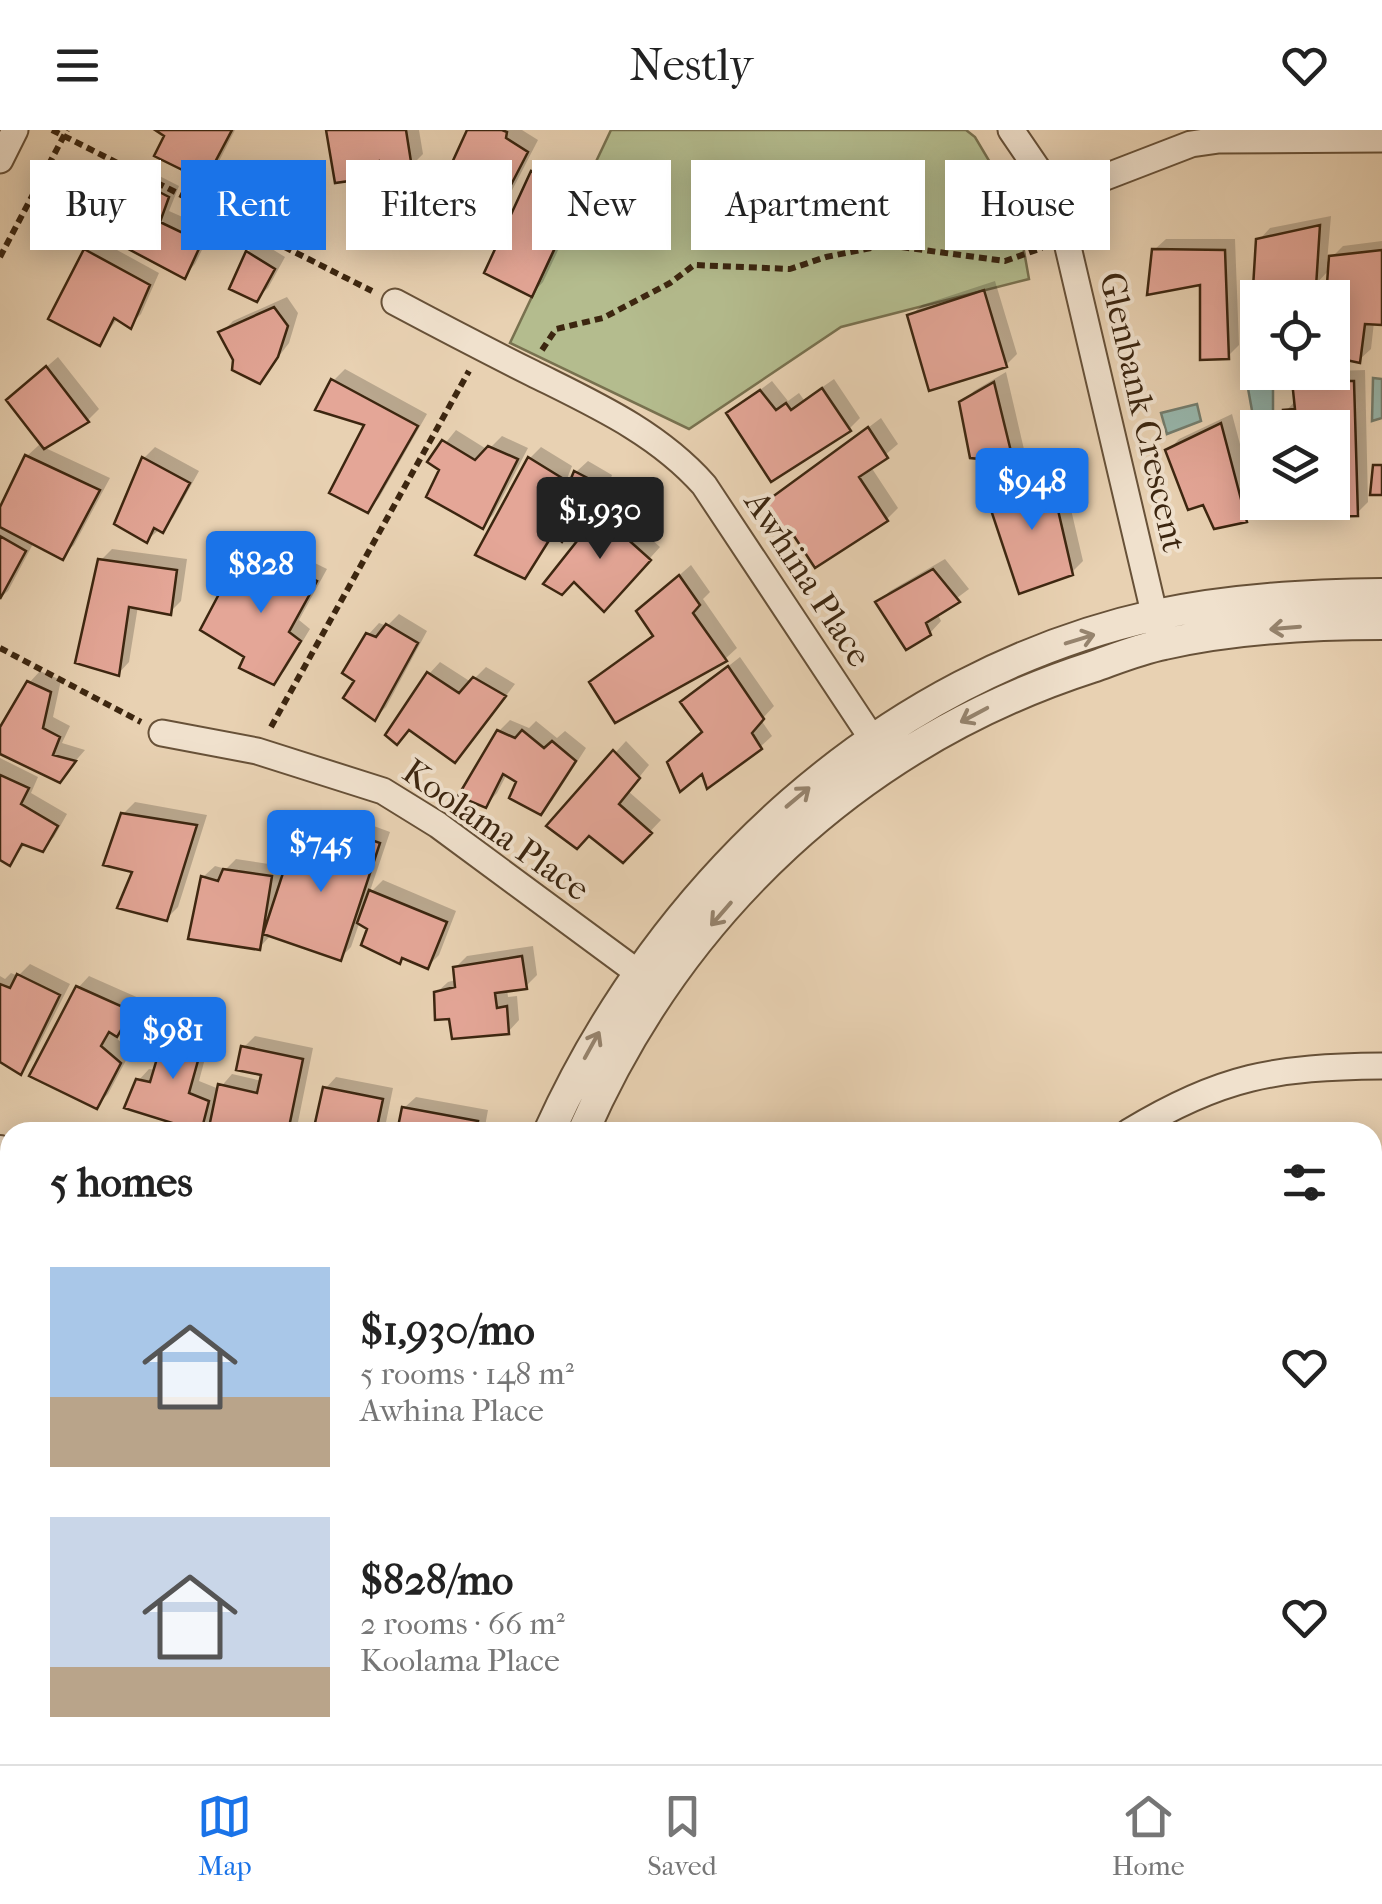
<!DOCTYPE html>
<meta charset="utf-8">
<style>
body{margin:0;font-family:"IM FELL French Canon",serif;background:#f2f2f2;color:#222;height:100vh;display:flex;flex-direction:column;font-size:38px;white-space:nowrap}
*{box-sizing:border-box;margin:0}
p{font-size:32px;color:#767676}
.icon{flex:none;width:55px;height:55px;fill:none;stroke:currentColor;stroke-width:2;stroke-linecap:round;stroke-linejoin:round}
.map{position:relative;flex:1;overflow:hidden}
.panel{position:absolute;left:0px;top:992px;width:1382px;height:642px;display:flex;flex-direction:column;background:#fff;border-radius:30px 30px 0 0;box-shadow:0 5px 25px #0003}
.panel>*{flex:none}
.guide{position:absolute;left:30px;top:30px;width:1322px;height:90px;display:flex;gap:20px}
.buttons{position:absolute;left:1240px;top:150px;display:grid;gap:20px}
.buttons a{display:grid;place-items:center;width:110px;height:110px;border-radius:0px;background:#fff;box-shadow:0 5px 25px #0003;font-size:50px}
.price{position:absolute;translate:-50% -85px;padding:0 22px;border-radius:10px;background:#1a73e8;color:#fff;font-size:32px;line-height:65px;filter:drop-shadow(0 2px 5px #0008)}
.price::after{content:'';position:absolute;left:50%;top:60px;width:30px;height:22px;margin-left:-15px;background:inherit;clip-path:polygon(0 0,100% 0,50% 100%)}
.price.active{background:#222;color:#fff}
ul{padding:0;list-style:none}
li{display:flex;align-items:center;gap:30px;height:250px;padding:0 50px}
li span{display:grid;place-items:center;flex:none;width:280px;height:200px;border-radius:0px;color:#555}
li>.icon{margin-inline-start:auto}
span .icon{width:120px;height:120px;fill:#fffc;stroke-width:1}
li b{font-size:42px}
h2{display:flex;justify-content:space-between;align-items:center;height:120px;padding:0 50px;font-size:42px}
.chip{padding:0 35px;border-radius:0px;background:#fff;box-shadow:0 5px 25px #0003;font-size:35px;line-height:90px}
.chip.active{background:#1a73e8;color:#fff}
header{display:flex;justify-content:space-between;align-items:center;height:130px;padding:0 50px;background:#fff;font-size:45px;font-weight:600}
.tab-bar{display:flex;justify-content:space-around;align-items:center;height:140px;border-top:2px solid #e0e0e0;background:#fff;font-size:28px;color:#767676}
.tab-bar a{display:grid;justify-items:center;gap:5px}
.tab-bar .active{color:#1a73e8}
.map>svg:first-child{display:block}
.green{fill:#b4bc8e;stroke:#78714f;stroke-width:2.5}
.water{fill:#97b7ad;stroke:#737d6e;stroke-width:2.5}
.shadow{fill:#0003}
.building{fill:#e4a697;stroke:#3c2610;stroke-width:2.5}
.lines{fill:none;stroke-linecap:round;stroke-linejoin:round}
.minor-casing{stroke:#675138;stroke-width:29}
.tertiary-casing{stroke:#675138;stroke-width:34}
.path{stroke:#3c2610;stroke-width:6;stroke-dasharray:8 5;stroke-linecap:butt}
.minor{stroke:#f0e1cd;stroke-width:25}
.tertiary{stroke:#f0e1cd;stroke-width:30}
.oneway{stroke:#96846e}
.labels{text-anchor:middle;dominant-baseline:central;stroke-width:8;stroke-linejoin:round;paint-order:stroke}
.street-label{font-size:35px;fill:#3c2610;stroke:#f0e1cd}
</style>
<header><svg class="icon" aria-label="menu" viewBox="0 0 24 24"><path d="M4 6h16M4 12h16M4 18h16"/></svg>Nestly<svg class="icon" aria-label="heart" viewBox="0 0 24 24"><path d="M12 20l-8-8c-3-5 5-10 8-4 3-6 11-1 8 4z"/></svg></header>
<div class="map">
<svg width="1382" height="1634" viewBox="0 0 1382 1634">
<rect width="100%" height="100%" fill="#e8d1b2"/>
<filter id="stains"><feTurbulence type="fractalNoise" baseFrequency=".002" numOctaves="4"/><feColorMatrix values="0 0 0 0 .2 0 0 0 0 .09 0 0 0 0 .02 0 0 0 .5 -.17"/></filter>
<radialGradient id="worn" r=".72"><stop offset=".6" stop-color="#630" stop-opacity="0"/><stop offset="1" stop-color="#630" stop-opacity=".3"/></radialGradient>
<path class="green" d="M611 0H966L975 7 1016 76 1029 149 841 197 689 299 510 213Z"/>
<path class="water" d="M1373 248 1382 249V288L1372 291Z
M1273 251V282L1253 286 1247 253Z
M1197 274 1201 291 1167 304 1161 283Z"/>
<path class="shadow" d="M160 0H235L216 37 205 48Z
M329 0H419L423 24 411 36 382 33 369 46 337 50Z
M469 0H522L538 10 495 93 484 104 463 39Z
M545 31 590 53 543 152 532 164 533 43Z
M134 33 179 56 169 81 212 100 195 134 184 146 125 88 123 44Z
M1331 86 1327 132 1343 116 1382 111V192H1374L1371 219 1359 230 1332 168 1330 139 1315 155 1259 110 1270 98Z
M97 109 159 143 141 184 130 195 118 188 100 212 86 121Z
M1166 109H1235L1239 215 1228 226 1202 152 1154 120Z
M259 111 285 127 268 158 256 169 232 158 248 122Z
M995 151 1017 224 1006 235 910 186 922 175Z
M287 167 298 183 289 213 260 251 236 229 222 202 233 191Z
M58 227 99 279 88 290 44 316 21 259Z
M345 239 427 284 379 368 368 380V293L334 250Z
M1365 240 1368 372 1357 383 1332 372V298L1286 281 1296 270 1294 252 1304 242Z
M1006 242 1026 328 1015 340 992 327 962 273 974 261Z
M834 249 860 288 849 299 730 283 772 251 788 271 799 263 804 270Z
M1232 284 1257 378 1246 389 1204 372 1168 321 1179 309Z
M881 288 898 314 871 337 898 378 887 389 767 374Z
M456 300 488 320 502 306 528 318 493 385 482 396 442 339 431 331Z
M39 315 110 348 74 415 62 426 34 412 8 461 0 468V383L27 326Z
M155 317 199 341 173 388 147 410 144 328Z
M541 317 572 336 567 349 572 353 576 342 588 331 612 345 602 374 590 386 583 384 562 408 556 403 524 446 530 328Z
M1060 332 1083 431 1072 442 990 369 1001 357Z
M617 368 637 386 632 392 660 417 615 467 606 379Z
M274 413 327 439 299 490 310 499 285 540 273 552 248 526 230 448 241 437 249 442Z
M112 419 187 429 181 471 170 482 138 476 129 532 118 544 100 431Z
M945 429 969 459 937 483 941 491 930 503 878 472 890 461Z
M691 435 710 462 703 469 737 518 725 529 592 553 654 504 651 470Z
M399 484 427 501 386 577 375 588 357 550 368 505 379 493 387 496Z
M740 527 774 576 761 590 772 606 760 617 703 640 705 601 683 572Z
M440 532 471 552 486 537 515 554 466 618 429 544Z
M40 541 61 550 53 587 70 596 62 613 85 620 59 650 0 621V602L29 553Z
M510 590 529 598 536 591 557 608 565 601 586 618 552 671 540 682 519 650 507 644 497 663 486 675 499 601Z
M626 611 649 635 628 661 661 690 623 730 590 704 549 696Z
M0 628 38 647 31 663 67 684 54 707 42 719 26 713 10 733 0 728Z
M135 672 207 685 178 777 167 788 136 741 123 684Z
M314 681 323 684 319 713 346 719 352 704 363 692 390 702 369 764 383 750 456 781 439 825 428 836 404 826 399 831 370 798 360 791 351 817 340 828 272 804 259 818 203 747 215 736 226 739 236 729 282 736 280 750 283 751 302 692Z
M533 816 537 845 525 857 507 859 508 867 517 866 519 890 508 902 451 887 436 863 448 852 456 850 455 838 467 826Z
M30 834 70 854 31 930 20 942 0 929V846L5 849 11 843 18 846Z
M89 846 141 869 128 893 115 907 131 921 108 964 96 976 78 858Z
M181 884 215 891 199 951 219 959 232 944 262 951 264 943 244 917 255 906 313 918 296 1002H217L211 1001 214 988 200 1001 138 951 149 939 156 940 169 896Z
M336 947 393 958 384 1002H315L325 959Z
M416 967 488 980 484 1002H400L404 978Z"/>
<path class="building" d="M155 0H232L205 51 154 26 164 6Z
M326 0H406L412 38 381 44 379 31 362 36 370 48 335 53Z
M467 0H502L507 2 506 8 528 22 484 107 439 90 460 40 451 35Z
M531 41 580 64 532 167 484 143Z
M121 42 169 67 160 92 202 112 185 149 115 112 122 90 103 80Z
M1320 95 1316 157 1253 158 1256 109Z
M84 119 150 155 131 199 114 188 100 216 48 189Z
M1152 119 1225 120 1229 229 1200 230V155L1147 165Z
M1382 120V195L1365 194 1360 233 1332 227V168H1326L1329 126Z
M246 121 275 139 257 172 229 159Z
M984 160 1007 237 929 261 907 185Z
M274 177 288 196 278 227 260 254 232 240 233 230 218 202Z
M46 236 89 292 44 319 6 270Z
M331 249 418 296 368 383 329 363 364 295 315 280Z
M1292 251H1354L1358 386 1318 387 1317 372H1332V298H1284L1283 280 1295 279Z
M994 252 1016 342 992 351 990 330 970 328 959 272Z
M822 258 851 301 771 352 726 283 760 260 776 280 786 273 791 280Z
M1221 293 1247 392 1214 399 1203 375 1188 380 1165 320Z
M868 297 888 328 859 347 888 391 815 438 790 400 784 404 764 373Z
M442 310 475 330 488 316 518 329 483 399 426 367 439 340 427 332Z
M25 325 100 360 63 430 0 397V377Z
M142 327 190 353 163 403 154 398 147 413 114 394Z
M528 327 562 348 557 361 564 366 574 341 603 356 591 389 581 386 562 412 553 404 525 449 475 425Z
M1373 335H1382V365H1370Z
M1049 341 1073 445 1019 464 987 368Z
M604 377 628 399 623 405 651 430 604 482 574 452 562 465 543 454Z
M0 406 26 421 0 469Z
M261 423 317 451 289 502 301 511 274 555 239 538 244 527 200 500 228 447 238 453Z
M98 429 177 440 171 485 129 477 119 546 75 533Z
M933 439 960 472 926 493 931 505 906 520 875 472Z
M679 445 700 475 693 483 727 531 615 593 589 552 653 506 636 481Z
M386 494 418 513 375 591 343 568 354 551 342 543 366 503 376 507Z
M728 536 764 589 752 603 762 619 707 659 702 644 680 662 667 632 702 602 680 572Z
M427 542 459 563 473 547 506 566 455 633 409 600 397 615 385 605Z
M27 551 51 562 43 598 60 607 53 625 76 631 60 653 0 624V597Z
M497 600 515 608 522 600 544 618 552 611 576 631 541 685 509 668 516 652 503 644 486 678 458 666Z
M613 620 640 648 619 674 652 703 623 733 589 706 577 719 546 696Z
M0 645 29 658 21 674 58 696 43 722 22 714 10 736 0 730Z
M121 683 197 695 167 791 117 778 132 742 103 735Z
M300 691 313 696 309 724 338 731 349 702 380 713 341 831 263 804Z
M223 739 272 746 260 820 188 809 201 746 218 751Z
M369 760 447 792 428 839 402 828 400 834 361 815 367 799 357 793Z
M522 826 527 859 495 863 497 878 507 876 509 904 452 909 449 889 435 890 434 862 455 857 453 837Z
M17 844 60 865 21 945 0 932V854L10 858Z
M76 856 132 881 117 907 109 902 101 916 121 933 97 979 29 946Z
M167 895 206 902 189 963 209 971 201 1002 124 978 136 949 150 952Z
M241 916 303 929 288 1002H208L218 954 257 963 261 945 236 940Z
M323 957 383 969 376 1002H313Z
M402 977 478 991 476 1002H397Z"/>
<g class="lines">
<g class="minor-casing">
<path id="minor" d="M1011 0 1056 66 1159 504
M0 30 15 0
M1056 66 1191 14 1219 10 1382 9
M395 172C440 196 486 220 532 243 594 274 657 302 704 355L883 625
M162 603 257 621 383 661 438 695 652 853
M1129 1002C1221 946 1276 937 1382 936
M0 1507 10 1511
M66 1625 68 1634
M1049 1625 1054 1634"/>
</g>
<g class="tertiary-casing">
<path id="tertiary" d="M549 1002C662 752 882 546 1156 485 1230 469 1307 465 1382 464
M583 1002C680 781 860 612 1092 537 1115 529 1139 519 1164 514 1235 498 1309 494 1382 494
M0 1021 10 1025
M0 1053 10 1057
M528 1625 532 1634
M561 1625 565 1634"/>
</g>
<path class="path" d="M52 0 372 161
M0 127 67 0
M542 220 556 199 603 188 670 153 694 135 790 139 826 127 886 115 1005 131 1042 118
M0 518 141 592
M271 597 469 241
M1372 1363 1382 1366"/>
<use href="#minor" class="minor"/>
<use href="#tertiary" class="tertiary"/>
</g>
<defs><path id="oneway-shaft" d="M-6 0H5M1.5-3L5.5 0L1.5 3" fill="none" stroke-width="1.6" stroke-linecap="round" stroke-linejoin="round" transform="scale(2.5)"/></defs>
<g class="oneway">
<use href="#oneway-shaft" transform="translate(1285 498) rotate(175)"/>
<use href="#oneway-shaft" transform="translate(1080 509) rotate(-17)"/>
<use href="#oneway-shaft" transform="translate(974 585) rotate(152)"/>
<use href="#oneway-shaft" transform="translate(798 667) rotate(-40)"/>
<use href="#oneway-shaft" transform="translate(721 784) rotate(131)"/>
<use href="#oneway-shaft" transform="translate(592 915) rotate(-61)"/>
</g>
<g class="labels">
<g class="street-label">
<text transform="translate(1143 282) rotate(77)">Glenbank Crescent</text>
<text transform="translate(808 449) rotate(57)">Awhina Place</text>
<text transform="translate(496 700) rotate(35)">Koolama Place</text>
</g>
</g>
<rect width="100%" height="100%" filter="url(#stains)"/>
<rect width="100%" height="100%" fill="url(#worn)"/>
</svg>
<div class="buttons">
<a><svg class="icon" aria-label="locate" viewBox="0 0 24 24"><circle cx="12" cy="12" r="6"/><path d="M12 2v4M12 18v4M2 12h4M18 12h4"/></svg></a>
<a><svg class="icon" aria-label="layers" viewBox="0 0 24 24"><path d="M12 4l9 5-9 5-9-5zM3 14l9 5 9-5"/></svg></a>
</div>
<b class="price" style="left:1032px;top:403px">$948</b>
<b class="price active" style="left:600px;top:432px">$1,930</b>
<b class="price" style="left:261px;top:486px">$828</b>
<b class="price" style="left:321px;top:765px">$745</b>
<b class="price" style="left:173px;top:952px">$981</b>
<div class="guide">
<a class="chip">Buy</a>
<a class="chip active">Rent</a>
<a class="chip">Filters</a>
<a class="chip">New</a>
<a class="chip">Apartment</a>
<a class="chip">House</a>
</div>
<section class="panel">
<h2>5 homes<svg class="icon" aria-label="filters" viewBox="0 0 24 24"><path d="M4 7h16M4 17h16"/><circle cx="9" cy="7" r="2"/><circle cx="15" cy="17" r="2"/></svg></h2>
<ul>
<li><span style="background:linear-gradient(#a9c7e8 65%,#b9a48a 0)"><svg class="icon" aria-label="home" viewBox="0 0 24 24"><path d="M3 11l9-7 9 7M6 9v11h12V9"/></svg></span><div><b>$1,930/mo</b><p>5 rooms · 148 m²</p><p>Awhina Place</p></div><svg class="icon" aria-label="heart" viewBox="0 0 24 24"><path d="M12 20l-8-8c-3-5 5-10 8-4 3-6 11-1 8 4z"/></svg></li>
<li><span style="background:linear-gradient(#c9d6e8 75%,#b9a48a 0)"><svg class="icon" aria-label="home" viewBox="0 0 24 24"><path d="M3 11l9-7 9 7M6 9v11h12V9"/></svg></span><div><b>$828/mo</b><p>2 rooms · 66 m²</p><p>Koolama Place</p></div><svg class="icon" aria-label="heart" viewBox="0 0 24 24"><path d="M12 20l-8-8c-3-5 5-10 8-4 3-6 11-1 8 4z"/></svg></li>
</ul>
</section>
</div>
<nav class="tab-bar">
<a class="active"><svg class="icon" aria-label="map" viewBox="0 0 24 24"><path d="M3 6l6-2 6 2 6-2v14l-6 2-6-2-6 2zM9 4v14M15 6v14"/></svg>Map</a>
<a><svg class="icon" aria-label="saved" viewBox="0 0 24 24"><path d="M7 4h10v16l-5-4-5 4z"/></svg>Saved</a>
<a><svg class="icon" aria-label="home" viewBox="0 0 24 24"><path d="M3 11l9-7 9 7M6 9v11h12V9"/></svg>Home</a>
</nav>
